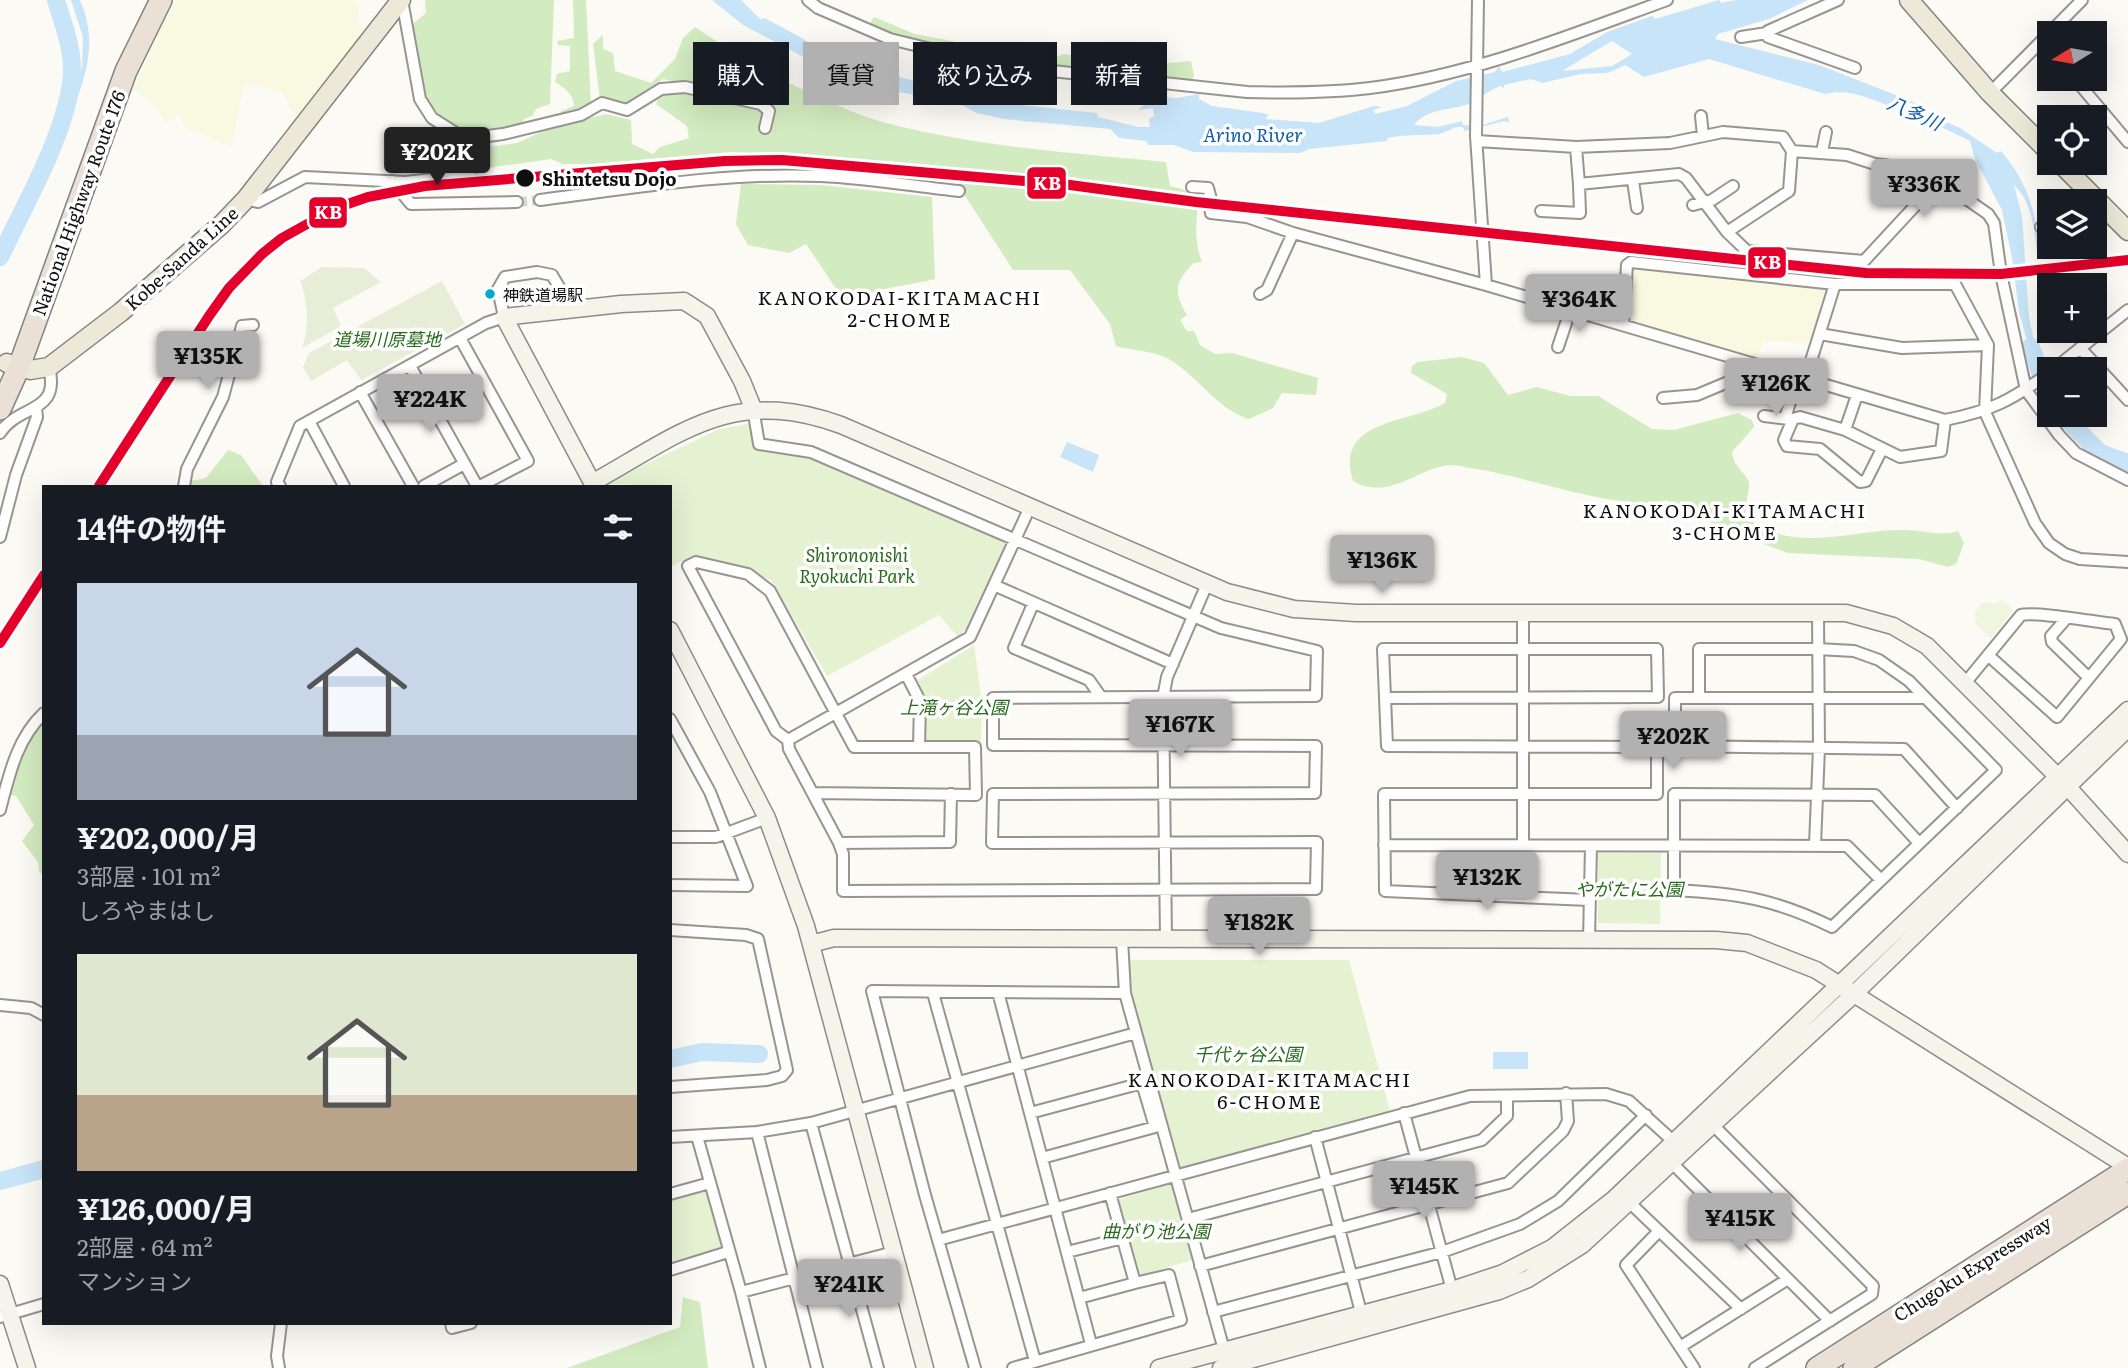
<!DOCTYPE html>
<html lang="ja">
<meta charset="utf-8">
<style>
body{margin:0;font-family:Literata,"Noto Sans JP",serif;background:#242831;color:#f1f3f6;height:100vh;display:flex;flex-direction:column;font-size:26px;white-space:nowrap}
*{box-sizing:border-box;margin:0}
p{font-size:23px;color:#9ea1a6}
.icon{flex:none;width:38px;height:38px;fill:none;stroke:currentColor;stroke-width:2;stroke-linecap:round;stroke-linejoin:round}
.map{position:relative;flex:1;overflow:hidden}
.panel{position:absolute;left:42px;top:485px;width:630px;height:840px;display:flex;flex-direction:column;background:#171b24;border-radius:0px;box-shadow:0 7px 28px #0002}
.panel>*{flex:none}
.banner{position:absolute;left:693px;top:42px;width:665px;height:63px;display:flex;gap:14px}
.needle{width:46px;rotate:259deg}
.tools{position:absolute;left:2037px;top:21px;display:grid;gap:14px}
.tools a{display:grid;place-items:center;width:70px;height:70px;border-radius:0px;background:#171b24;box-shadow:0 7px 28px #0002;font-size:35px}
.price{position:absolute;translate:-50% -60px;padding:0 16px;border-radius:7px;background:#b1b1b2;color:#111;font-size:23px;line-height:46px;filter:drop-shadow(0 2px 4px #0008)}
.price::after{content:'';position:absolute;left:50%;top:42px;width:21px;height:16px;margin-left:-10px;background:inherit;clip-path:polygon(0 0,100% 0,50% 100%)}
.price.current{background:#222;color:#fff}
ul{padding:0;list-style:none}
li{display:grid;align-content:center;gap:14px;height:371px;padding:0 35px}
li span{display:grid;place-items:center;height:217px;border-radius:0px;color:#555}
li>.icon{margin-inline-start:auto}
span .icon{width:126px;height:126px;fill:#fffc;stroke-width:1}
li b{font-size:30px}
h2{display:flex;justify-content:space-between;align-items:center;height:84px;padding:0 35px;font-size:30px}
.pill{padding:0 24px;border-radius:0px;background:#171b24;box-shadow:0 7px 28px #0002;font-size:24px;line-height:63px}
.pill.current{background:#b1b1b2;color:#111}
.map>svg:first-child{display:block}
.farmland{fill:#f9f8e0}
.green{fill:#e4f2d2}
.forest{fill:#d3ebc0}
.cemetery{fill:#e7edd7}
.pitch{fill:#eef6dd}
.water{fill:#c8e4f8;fill-rule:evenodd}
.lines{fill:none;stroke-linecap:round;stroke-linejoin:round}
.river{stroke:#c8e4f8;stroke-width:18}
.street-tunnel{stroke:#d8d7d2;stroke-width:10;stroke-dasharray:10 5;stroke-linecap:butt}
.street-casing{stroke:#969592;stroke-width:14}
.secondary-casing{stroke:#8c8b89;stroke-width:19}
.primary-casing{stroke:#83827f;stroke-width:21}
.highway-casing{stroke:#83827f;stroke-width:24}
.street{stroke:#fffefd;stroke-width:10}
.secondary{stroke:#f5f4ea;stroke-width:16}
.primary{stroke:#ede9d9;stroke-width:18}
.highway{stroke:#eae0d5;stroke-width:21}
.rail-1-casing{stroke:#fff;stroke-width:16}
.rail-1{stroke:#e4002b;stroke-width:10}
.stop-dot{fill:#0f0f0f;stroke:#fff;stroke-width:2.5}
.bus-dot{fill:#00a9ce;stroke:#fff;stroke-width:2.5}
.labels{text-anchor:middle;dominant-baseline:central;stroke-width:7;stroke-linejoin:round;paint-order:stroke}
.bus-label{font-size:16px;fill:#0f0f0f;stroke:#fff;text-anchor:start}
.stop-label{font-size:18px;font-weight:bold;fill:#0f0f0f;stroke:#fff;text-anchor:start}
.street-label{font-size:18px;fill:#0f0f0f;stroke:#fff}
.park-label{font-size:18px;font-style:italic;fill:#276b1b;stroke:#fff}
.water-label{font-size:19px;font-style:italic;fill:#115da8;stroke:#fff}
.neighbourhood-label{font-size:19px;letter-spacing:2px;fill:#0f0f0f;stroke:#fff}
.line-badge{stroke:#fff;stroke-width:2.5}
.badge-label{font-size:19px;text-anchor:middle;font-weight:bold;fill:#fff}
</style>
<div class="map">
<svg width="2128" height="1368" viewBox="0 0 2128 1368">
<rect width="100%" height="100%" fill="#fcfaf4"/>
<path class="farmland" d="M177 0H354L359 9 356 22 366 28 294 122 292 109 281 91 244 84 231 146 185 128 180 113 166 123 152 103 134 89 160 29Z
M1635 267 1824 286 1828 291 1812 342 1763 340 1757 360 1631 323 1628 318 1630 271Z"/>
<path class="green" d="M752 423 757 448 811 455 1008 540 969 626 958 637 939 615 827 676 771 580 689 558 670 567V486L604 484 719 429Z
M974 645 982 704 981 743 925 744 926 700 918 680Z
M1598 853H1661L1660 924 1598 923Z
M1128 960H1349L1390 1111 1181 1169 1132 995Z
M1173 1183 1196 1259 1138 1276 1115 1201Z
M707 1188 724 1250 670 1265V1198Z"/>
<path class="forest" d="M425 0H554L550 104 536 109 532 116 524 119 519 129 472 133 460 131 435 116 424 99 409 27 426 13Z
M573 0H586L591 106 578 114 560 115 561 111 574 106C574 94 564 88 555 82L557 74 570 71V46L558 45 557 41 574 38Z
M874 17 915 34 999 50 1017 62 905 40 869 26Z
M695 27 737 55 707 81 744 78 749 73 744 58C783 81 846 113 890 124 980 147 1074 153 1166 162L1170 186 1200 194C1196 218 1193 240 1202 262L1194 263C1175 281 1173 292 1187 315L1180 320 1187 331H1194L1200 345 1215 354 1232 353 1318 378 1316 395 1282 393 1273 408 1249 419C1217 410 1195 372 1165 357 1151 351 1131 350 1116 346L1110 324 1070 270H1013L962 191 954 169 814 156 731 152 591 164H563L551 159 481 169 473 149 517 143 550 128 606 114 631 120 632 144 653 154 660 147 689 138 687 126 656 104 659 96 676 91 681 83 663 79 623 105 600 100 593 44 603 35V49L613 53 615 71 651 83 675 59 683 38Z
M1092 51 1108 55 1111 62 1134 66 1191 61 1194 76 1191 81 1057 66V57L1063 54 1089 58Z
M741 184 820 185 932 197 935 279C908 286 867 289 845 302L806 244 789 253 748 245 736 224Z
M1462 357 1484 363 1508 395 1537 387 1570 396H1598L1652 429 1674 430 1738 413 1752 420 1754 427 1732 452C1734 467 1743 470 1749 482 1750 485 1745 507 1746 516 1788 556 1853 529 1904 530 1924 530 1939 537 1958 531L1964 543 1956 564 1948 567 1919 559 1788 553 1728 531 1666 500C1623 512 1531 478 1482 470 1472 469 1460 465 1450 465 1419 467 1389 502 1353 481 1334 419 1408 424 1445 403L1447 394 1411 373 1412 366 1418 362Z
M228 450 241 455 263 486H190L191 481 206 478Z
M44 719V875H43L39 872 38 862 22 841 34 825 16 796 8 794C13 766 27 741 44 719Z
M683 1297 700 1302 708 1368H567L680 1327Z"/>
<path class="cemetery" d="M322 267 364 268 381 282 333 308 341 326 302 348C310 327 308 301 300 281Z
M442 281 465 324 361 380 347 360 311 381 303 367 309 353Z"/>
<path class="pitch" d="M2002 599 2013 610 1991 638 1974 622 1977 618 1974 612 1983 603H1998Z"/>
<path class="water" d="M71 0H80C96 37 89 67 75 104L69 105 74 76 80 73 82 68 83 37Z
M712 0H741L760 19 765 18 862 71 869 68 914 81 945 84 984 101 1097 113 1098 117 1138 127H1150L1149 119 1154 116 1153 108 1138 110 1144 105 1143 102 1117 95 1159 102 1162 97 1177 98 1199 94V99L1212 106 1263 113 1269 115 1265 119 1319 123 1374 106 1382 107 1373 110 1375 114 1407 106 1456 81 1495 72 1499 66 1502 72 1570 54 1607 32 1652 16 1655 19 1719 0 1721 3 1736 0H1808L1769 19 1718 34 1715 39 1819 65 1926 107 1925 113 1960 128 1997 153 2001 151C2028 182 2035 212 2041 252H2037C2034 229 2032 201 2014 185L2022 216 2029 317 2040 369 2035 370 2019 312 2012 258 2002 210 1975 159 1970 141C1961 136 1920 118 1916 112 1908 109 1898 109 1889 106 1869 98 1848 88 1825 94L1709 59 1644 77 1625 65 1608 73 1581 74 1542 83 1531 79 1504 85V88L1500 86C1489 90 1474 103 1466 105 1449 110 1426 109 1414 125L1438 127 1462 121 1463 125 1479 126 1508 117 1509 123 1505 121 1464 131 1463 127C1455 125 1447 133 1438 134 1420 136 1405 134 1388 138L1387 141 1309 149 1300 153 1193 152 1174 145H1148L1147 141 1119 138 1110 129 1004 119 977 113 960 104 869 86 838 75 743 25ZM1612 41 1632 54 1612 66 1562 71Z
M1067 442 1099 455 1093 472 1060 457Z
M1493 1052H1528V1069H1493Z"/>
<g class="lines">
<path class="river" d="M0 257C24 206 69 129 72 73 73 48 63 24 56 0
M2031 347 2049 396
M2063 415 2100 453 2128 463
M670 1059 702 1052 759 1054
M0 1181 44 1169"/>
<path class="street-tunnel" d="M517 202 540 200"/>
<g class="street-casing">
<path id="street" d="M808 0 818 8 890 39 996 65 1247 92C1288 93 1329 93 1370 88 1472 75 1571 35 1667 0
M1478 0 1476 136 1486 285
M1838 0 1768 31V37L1855 68
M1741 37 1767 33
M2075 79 2128 142
M1990 93 2082 0
M1701 116 1703 136
M465 139 503 134 581 115 602 103 627 110 661 89 685 87 761 104 769 111 765 128
M1477 141 1576 147 1670 143 1723 132 1783 137 1792 151 1789 191 1727 232 1686 178 1679 174 1579 184 1576 147
M1792 151 1847 155 1875 164 1922 170 1939 180
M1822 152 1826 132
M392 181 411 204 517 202
M1633 181 1637 208
M1192 187 1208 188 1211 199
M246 199 258 202 305 177 405 182 470 175 471 167 465 139 432 118 420 99 402 0
M540 200C634 188 726 172 821 176 867 178 913 186 959 191
M1693 205 1712 200 1733 186
M1210 207 1211 213 1247 217 1293 233
M1541 211 1580 213 1579 184
M2041 227 2049 224
M1727 232 1747 251 1864 261 1939 180 1988 214 1994 223 2001 274 2026 390 2059 435 2076 453 2128 480
M1260 294 1267 290 1293 233 1486 285 1945 420C1991 411 2012 400 2049 373
M1623 325 1627 265 1631 262 1835 284
M1820 334 1902 348 1988 345
M460 338 528 461 480 486
M1558 347 1570 311
M2080 348 2128 400
M410 366 477 486
M2054 369 2128 310
M1805 380 1835 284H1955L1988 345 1985 412 2035 523 2049 543 2065 554 2080 559 2128 562
M360 392 413 486
M1663 398 1697 395 1740 377 1744 362
M753 408 759 444 811 452 1221 628 1317 651 1316 696 993 698V745L1316 746 1315 793 993 794 992 843 1317 842 1316 889 843 891V854L839 843 789 749 788 740 776 731 688 566 696 562 748 574 770 591 854 747H975L976 795 813 793
M1764 416 1789 419
M1785 418 1798 378
M309 421 344 486
M1845 430 1857 395
M0 433C19 403 61 415 49 367
M1882 449 1866 481 1860 482 1820 449 1787 446 1784 440 1793 419 1800 417 1845 430 1900 457 1941 451 1945 420
M184 486 187 469 223 397 242 326 253 325
M280 486 277 482 300 426 486 323 504 317 498 289 505 277 537 272 552 275 572 309
M424 486 464 464
M0 537 16 475 37 417 36 408
M996 586 1173 664
M1033 604 1014 648 1089 680 1101 697
M2065 620 2051 636 2052 642 2088 677
M906 674 920 701 919 747
M1966 682 2021 615C2035 611 2095 622 2115 624L2121 639 2057 717 1989 656
M1385 698 1658 697 1657 649H1383L1387 746 1657 747V794H1384L1385 891 1589 900
M1699 698V649H1817L1854 651 1879 660 1909 681 1996 770 1832 927C1775 899 1737 893 1674 890V794L1875 795 1919 843
M1924 698H1675V746L1904 749 1957 808
M670 719 710 792 747 886 670 885
M788 740 970 637 1030 507
M0 810C9 775 17 738 44 713
M670 837H716L767 818
M839 843 950 842 951 794
M1384 845 1847 846 1880 879
M1523 845V613
M1815 845 1819 748 1818 613
M670 930 746 935 758 939 787 1070 782 1076 767 1080 670 1087
M1166 938 1163 698 1167 677 1207 584
M1122 939 1125 993 1224 1350
M1589 940 1591 846
M998 992 1091 1344
M933 993 1035 1361
M0 1005 31 1008 44 1015
M1030 1113 1142 1083 1155 1127 1042 1158
M1404 1113 1452 1290
M811 1123 878 1368
M1713 1125 1873 1286 1872 1294 1755 1368
M697 1136 741 1292
M670 1137 757 1132
M1315 1137 1363 1320
M1671 1162 1830 1321
M670 1194 710 1183
M1629 1202 1741 1309
M1188 1219 1482 1140 1507 1116V1096
M1659 1231 1626 1265 1694 1368
M938 1240 1470 1096 1606 1094 1629 1101 1673 1141
M1067 1252 1123 1238
M1200 1266 1508 1183 1563 1131 1568 1121 1566 1093
M670 1270 728 1252
M1079 1298 1135 1283
M1213 1312 1442 1252 1520 1224 1558 1201 1646 1115
M0 1317 44 1304
M451 1323 452 1328 471 1323
M1680 1347 1788 1279
M279 1368 277 1356 281 1323
M760 1368 741 1292 894 1252
M817 1368 757 1132 811 1123 1136 1033
M975 1368 925 1195 872 991 1125 993
M1013 1368 1181 1320 1169 1275 1135 1283 1110 1193"/>
</g>
<g class="secondary-casing">
<path id="secondary" d="M592 483C683 432 732 386 841 425L1227 592 1294 609 1356 613H1846L1893 626 1927 646 2066 785 2128 854
M594 486 504 317 621 304 684 301 707 316 742 381 753 408
M670 630 767 818 806 926 925 1368
M811 944 834 938 1716 940 1747 943 1816 970 2128 1167
M0 1284 27 1368
M1159 1368 1452 1290 1503 1273 1552 1248 1614 1199 2128 710
M1221 1368 1499 1291 1528 1279 1582 1245 1853 995 2128 728"/>
</g>
<g class="primary-casing">
<path id="primary" d="M1909 0 1990 93 2049 152
M2060 163 2128 231
M7 363 30 370 49 367 121 312 222 224 246 199 401 0"/>
</g>
<g class="highway-casing">
<path id="highway" d="M0 409 19 367 126 71 161 0
M1817 1368 2128 1169
M1854 1368 2128 1193"/>
</g>
<use href="#street" class="street"/>
<use href="#secondary" class="secondary"/>
<use href="#primary" class="primary"/>
<use href="#highway" class="highway"/>
<g class="rail-1-casing">
<path id="rail-1" d="M99 486 209 316 229 288 262 254 282 238 336 208 368 197 425 186 725 161 782 160 1070 185 1196 202 1866 273 2001 274 2128 260
M0 643 44 575"/>
</g>
<use href="#rail-1" class="rail-1"/>
</g>
<circle class="stop-dot" cx="525" cy="178" r="10"/>
<circle class="bus-dot" cx="490" cy="294" r="6"/>
<g class="labels">
<g class="bus-label">
<text x="503" y="294">神鉄道場駅</text>
</g>
<g class="stop-label">
<text x="542" y="178">Shintetsu Dojo</text>
</g>
<g class="street-label">
<text transform="translate(78 203) rotate(-70)">National Highway Route 176</text>
<text transform="translate(181 258) rotate(-42)">Kobe-Sanda Line</text>
<text transform="translate(1972 1268) rotate(-32)">Chugoku Expressway</text>
</g>
<g class="park-label">
<text x="387" y="338">道場川原墓地</text>
<text x="857" y="554">Shirononishi<tspan x="857" dy="21">Ryokuchi Park</tspan></text>
<text x="954" y="706">上滝ヶ谷公園</text>
<text x="1629" y="888">やがたに公園</text>
<text x="1248" y="1053">千代ヶ谷公園</text>
<text x="1156" y="1230">曲がり池公園</text>
</g>
<g class="water-label">
<text transform="translate(1915 112) rotate(24)">八多川</text>
<text x="1253" y="134">Arino River</text>
</g>
<g class="neighbourhood-label">
<text x="900" y="297">KANOKODAI-KITAMACHI<tspan x="900" dy="22">2-CHOME</tspan></text>
<text x="1725" y="510">KANOKODAI-KITAMACHI<tspan x="1725" dy="22">3-CHOME</tspan></text>
<text x="1270" y="1079">KANOKODAI-KITAMACHI<tspan x="1270" dy="22">6-CHOME</tspan></text>
</g>
</g>
<g class="line-badge">
<rect x="1026" y="166" width="41" height="34" rx="7" fill="#e4002b"/>
<rect x="308" y="196" width="40" height="33" rx="7" fill="#e4002b"/>
<rect x="1747" y="246" width="40" height="33" rx="7" fill="#e4002b"/>
</g>
<g class="badge-label">
<text x="1047" y="190">KB</text>
<text x="328" y="219">KB</text>
<text x="1767" y="269">KB</text>
</g>
</svg>
<div class="tools">
<a><svg class="needle" viewBox="-14 -14 28 28"><path d="M0-13l5 13h-10z" fill="#e53935"/><path d="M0 13l5-13h-10z" fill="#9ea1a6"/></svg></a>
<a><svg class="icon" aria-label="locate" viewBox="0 0 24 24"><circle cx="12" cy="12" r="6"/><path d="M12 2v4M12 18v4M2 12h4M18 12h4"/></svg></a>
<a><svg class="icon" aria-label="layers" viewBox="0 0 24 24"><path d="M12 4l9 5-9 5-9-5zM3 14l9 5 9-5"/></svg></a>
<a>+</a>
<a>−</a>
</div>
<b class="price current" style="left:437px;top:187px">¥202K</b>
<b class="price" style="left:1924px;top:219px">¥336K</b>
<b class="price" style="left:1579px;top:334px">¥364K</b>
<b class="price" style="left:208px;top:391px">¥135K</b>
<b class="price" style="left:1776px;top:418px">¥126K</b>
<b class="price" style="left:430px;top:434px">¥224K</b>
<b class="price" style="left:1382px;top:595px">¥136K</b>
<b class="price" style="left:1180px;top:759px">¥167K</b>
<b class="price" style="left:1673px;top:771px">¥202K</b>
<b class="price" style="left:1487px;top:912px">¥132K</b>
<b class="price" style="left:1259px;top:957px">¥182K</b>
<b class="price" style="left:1424px;top:1221px">¥145K</b>
<b class="price" style="left:1740px;top:1253px">¥415K</b>
<b class="price" style="left:849px;top:1319px">¥241K</b>
<div class="banner">
<a class="pill">購入</a>
<a class="pill current">賃貸</a>
<a class="pill">絞り込み</a>
<a class="pill">新着</a>
</div>
<section class="panel">
<h2>14件の物件<svg class="icon" aria-label="filters" viewBox="0 0 24 24"><path d="M4 7h16M4 17h16"/><circle cx="9" cy="7" r="2"/><circle cx="15" cy="17" r="2"/></svg></h2>
<ul>
<li><span style="background:linear-gradient(#c9d6e8 70%,#9aa5b1 0)"><svg class="icon" aria-label="home" viewBox="0 0 24 24"><path d="M3 11l9-7 9 7M6 9v11h12V9"/></svg></span><div><b>¥202,000/月</b><p>3部屋 · 101 m²</p><p>しろやまはし</p></div></li>
<li><span style="background:linear-gradient(#dfe7d0 65%,#b9a48a 0)"><svg class="icon" aria-label="home" viewBox="0 0 24 24"><path d="M3 11l9-7 9 7M6 9v11h12V9"/></svg></span><div><b>¥126,000/月</b><p>2部屋 · 64 m²</p><p>マンション</p></div></li>
</ul>
</section>
</div>
